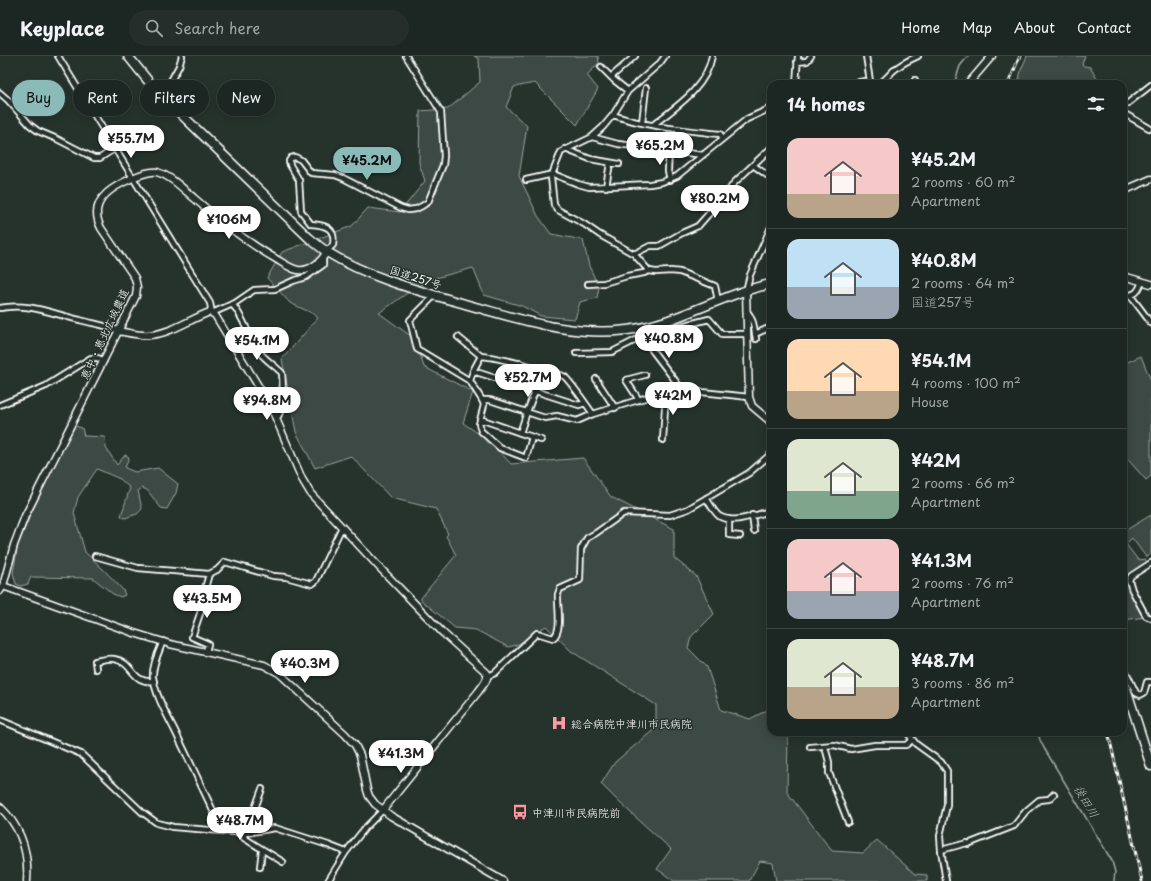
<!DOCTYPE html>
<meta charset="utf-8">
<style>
body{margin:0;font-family:"Playpen Sans","Klee One",sans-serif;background:#252e2a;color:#f1f3f6;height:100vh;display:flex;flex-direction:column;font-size:15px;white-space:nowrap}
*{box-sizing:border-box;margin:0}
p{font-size:13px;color:#a0a5a5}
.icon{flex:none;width:22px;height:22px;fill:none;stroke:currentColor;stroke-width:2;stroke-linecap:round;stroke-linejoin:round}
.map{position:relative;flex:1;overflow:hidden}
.side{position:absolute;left:767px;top:24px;width:360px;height:656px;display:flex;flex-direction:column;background:#1c2622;border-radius:12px;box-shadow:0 2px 10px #0003,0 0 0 1px #3a4340}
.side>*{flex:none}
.guide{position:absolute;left:12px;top:24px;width:380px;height:36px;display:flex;gap:8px}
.price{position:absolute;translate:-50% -34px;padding:0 9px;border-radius:14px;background:#fff;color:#222;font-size:13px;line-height:26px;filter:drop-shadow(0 1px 2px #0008)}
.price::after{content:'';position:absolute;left:50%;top:24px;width:12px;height:9px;margin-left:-6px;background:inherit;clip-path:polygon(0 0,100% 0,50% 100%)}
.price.selected{background:#8bbbb9;color:#111}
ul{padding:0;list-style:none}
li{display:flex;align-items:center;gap:12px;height:100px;padding:0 20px}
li+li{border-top:1px solid #3a4340}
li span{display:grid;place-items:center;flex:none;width:112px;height:80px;border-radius:12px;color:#555}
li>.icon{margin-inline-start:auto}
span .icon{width:48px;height:48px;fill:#fffc;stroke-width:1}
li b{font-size:17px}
h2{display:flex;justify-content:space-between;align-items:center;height:48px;padding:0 20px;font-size:17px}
.pill{padding:0 14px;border-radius:18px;background:#1c2622;box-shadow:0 2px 10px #0003,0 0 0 1px #3a4340;font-size:14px;line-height:36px}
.pill.selected{background:#8bbbb9;color:#111}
header{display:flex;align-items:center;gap:24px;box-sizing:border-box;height:56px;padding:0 20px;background:#1c2622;border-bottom:1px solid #3a4340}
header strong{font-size:19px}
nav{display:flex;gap:22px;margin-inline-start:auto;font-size:14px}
.search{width:280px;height:36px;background:#252e2a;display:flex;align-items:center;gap:10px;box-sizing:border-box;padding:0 14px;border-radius:22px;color:#a0a5a5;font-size:15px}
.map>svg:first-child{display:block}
.green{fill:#3e4944;stroke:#9ea4a2}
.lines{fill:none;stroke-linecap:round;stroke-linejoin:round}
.stream{stroke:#a4a9a7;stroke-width:1.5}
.street-casing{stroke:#fff;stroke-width:8}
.secondary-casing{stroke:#fff;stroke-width:9}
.highway-casing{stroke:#fff;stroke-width:11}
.street{stroke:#26332d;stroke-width:4.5}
.secondary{stroke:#26332d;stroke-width:6}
.highway{stroke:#26332d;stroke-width:8}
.rail-casing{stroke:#fff;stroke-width:3}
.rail{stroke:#26332d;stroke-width:1.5;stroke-dasharray:4.5;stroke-linecap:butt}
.labels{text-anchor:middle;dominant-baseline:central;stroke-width:3;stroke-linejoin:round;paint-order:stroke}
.street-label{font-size:11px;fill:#fff;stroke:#26332d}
.poi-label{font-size:11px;fill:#fff;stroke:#26332d;text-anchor:start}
.water-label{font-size:12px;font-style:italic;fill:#b3b8b6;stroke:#26332d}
</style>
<header>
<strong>Keyplace</strong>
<div class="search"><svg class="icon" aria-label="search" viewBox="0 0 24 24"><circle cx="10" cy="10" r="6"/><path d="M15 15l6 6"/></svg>Search here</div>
<nav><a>Home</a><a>Map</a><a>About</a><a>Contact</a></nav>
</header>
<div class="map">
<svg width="1151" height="825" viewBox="0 0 1151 825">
<rect width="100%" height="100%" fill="#26332d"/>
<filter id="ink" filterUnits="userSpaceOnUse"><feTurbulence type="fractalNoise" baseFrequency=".025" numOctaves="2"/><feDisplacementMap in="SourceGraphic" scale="8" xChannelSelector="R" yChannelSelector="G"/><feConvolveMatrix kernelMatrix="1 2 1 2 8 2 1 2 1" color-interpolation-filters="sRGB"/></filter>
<g filter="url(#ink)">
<path class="green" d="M474 0H598L599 7 587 19 598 33 577 69 535 27 514 31 506 51 527 70 519 120 538 160 551 178 583 184 589 210 599 231 597 242 580 246 575 263 541 260 522 250 484 239 473 212 432 223 406 238 379 257 415 283 424 311 473 336 463 367 491 386 511 408 583 402 611 441 674 473V502L696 520 714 558 691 581 688 592 707 611 721 654 750 663 771 652V676H788L787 736 832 795 863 797 877 784 915 818 927 819V825H776L773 807 760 805 749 825H674L657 813 671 793 620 747 601 728 615 706 656 672V649L571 595 546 570 517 589 508 591 476 574 455 572 421 544V542L456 499 446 480 448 478 436 453 391 442 351 400 315 412 296 376 282 303 318 262 314 258 290 247 267 222 282 196 352 170 368 152 400 156 425 125 419 107 420 55 448 53 480 26 479 3Z
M1027 0H1085L1082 8 1084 10 1090 11 1100 28H1018L1021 14Z
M1141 300 1151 325V420L1146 424 1123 398V308Z
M75 370 82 372 84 380 105 381 106 392 117 409 125 399 129 401 125 412 135 416 158 412 178 428 176 437 167 453 161 452 147 434 142 432 138 435 142 453 137 458 125 462 121 460 130 432 120 423 97 413 78 441 74 457 85 496 105 515 123 534 125 539 121 541 113 538 93 522 31 521 28 528 21 530 16 528 13 517 18 489 30 460 55 407Z
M1151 459V498L1146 501 1132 482 1126 488 1138 504 1145 503 1148 508 1130 519 1127 524 1133 538 1146 561 1123 564V476Z"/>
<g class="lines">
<path class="stream" d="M954 28 960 10 968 0
M1038 676 1040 684 1044 692 1112 805 1115 816 1114 825"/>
<g class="street-casing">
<path id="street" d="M58 0 210 247 212 257 235 247 254 234 275 233 293 225 306 221 323 209V203
M665 0 660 7 628 35 613 59 603 71 592 81 561 96 551 121 554 149 558 154 584 168 600 179 634 198 649 215 656 216 671 215 680 216 715 230 718 245
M866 0 870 25
M797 6 807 5 811 0
M601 11 614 24 628 35
M611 21 635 0
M915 24 916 28
M796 28 798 0
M849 28 865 25 875 28
M879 28C885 24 888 20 893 15 900 8 909 4 918 0
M0 37 8 44 30 69 38 75 57 83 94 102H100L114 93
M162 41 179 10 182 0
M1123 51 1151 29
M1123 57 1149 72
M613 59C647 71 684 74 720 78L723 82
M642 67 646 32
M653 69C677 50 706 32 712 0
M592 81 618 88 703 99
M565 93 590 103 619 108
M669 94 668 115 670 124
M753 109 771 122
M526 124 553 118 578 128 589 131 650 128 662 126 677 120 747 63 771 52
M606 131 610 107
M327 195 333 189C336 172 326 169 311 168L301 155 299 124 290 109 289 105 291 102 295 101 301 104 311 117 335 119 343 122 401 152 408 154 416 153 422 150 428 146 443 109 444 100 441 56 406 0
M634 198 650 190H659L682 177 698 170 727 137 734 127 771 92
M588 228 604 227 627 220 644 217 649 215
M746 235 750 219 771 171
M435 239 410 264 417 293 470 325 482 344 484 349 479 368 481 375 500 392 526 402 532 381
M1130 239 1151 267
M1123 241C1135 238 1138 238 1142 225
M232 248C244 261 247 278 257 293 263 302 274 309 282 317 283 329 284 355 276 363
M0 252C27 246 53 258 80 264 94 268 106 269 119 275
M746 254C754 263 754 272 756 283
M755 278 771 271
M646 279 652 294 680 331 692 335 749 341
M458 281 481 300
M576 297 612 296 646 279 709 263 722 278H746
M473 315 579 349 585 347
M596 323 615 352
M470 325 473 315 481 300C491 300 558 316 565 321 573 329 586 348 593 358
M514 328 520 307
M482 344H490L545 362 557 360 577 365 593 358 680 331
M639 344 626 324 645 319
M0 349 46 330 91 302H98L104 305
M480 363 541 384
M520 377 527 356 535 335
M663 384 666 336
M706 442C710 448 714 456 719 460 734 469 756 458 771 455
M752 459 754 475
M729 463V479L740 480
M95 500 138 512 209 518 217 514 225 506 273 520 286 521 312 528 316 525 342 471
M1151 507 1131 520 1129 524 1132 534 1146 560 1151 562
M163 585C159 596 152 609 153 621 156 642 168 660 177 679 193 712 208 744 223 776
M206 596 208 588 192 581 203 549 202 543 209 518
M96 613 95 605C101 604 108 602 114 603 134 606 131 628 154 625
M1123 619 1127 618 1136 637 1140 639 1144 637 1147 626H1151
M488 620 495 617 537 577 553 582C563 575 557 550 558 538L560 533 580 524 581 493 587 482 596 477 624 457 670 459 688 453 749 417 771 398
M0 664 81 698 142 756 157 767 173 771 246 777 275 772 328 789 346 796
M907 676 916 688 941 706 947 715V749L940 780 941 794 946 825
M810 691 834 689 851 693 875 689H906L912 684
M825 691 829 706V717L848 766
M244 777V782L283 806
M246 777 262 733
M941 794 967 787 968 788 1014 770 1026 755 1039 744 1049 743 1054 738
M260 811 262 794
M328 825 346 796 365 772 383 754"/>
</g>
<g class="secondary-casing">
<path id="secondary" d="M968 28 992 0
M1123 135 1151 123
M1123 220 1151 228
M746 235 749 341 752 350 771 366
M119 275C129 277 140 280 150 279 172 277 190 263 210 256L215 259 271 351 302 423 311 438 380 512 443 577 487 617C489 624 482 630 478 636L383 754
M3 530 134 577 170 588 264 609 279 617 345 678 355 689 360 699 367 734 369 740 375 748 391 760 503 825
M0 535 3 530 14 489 25 460 136 240 137 231 135 222 101 172C94 158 96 147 107 137 116 129 145 114 157 116 171 120 183 133 194 142 220 165 246 186 276 203 283 207 291 213 298 214 310 216 322 205 327 195
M0 751C21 771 29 797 27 825"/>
</g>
<g class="highway-casing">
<path id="highway" d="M128 0 153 31 308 181C314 186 321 192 327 196 371 223 423 236 472 250 523 264 573 281 627 274 677 268 721 238 771 228
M1123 623 1151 710"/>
</g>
<use href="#street" class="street"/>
<use href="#secondary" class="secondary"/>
<use href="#highway" class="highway"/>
<g class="rail-casing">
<path id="rail" d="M1008 28 1020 0
M1108 676 1142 825"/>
</g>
<use href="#rail" class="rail"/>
</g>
</g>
<defs>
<g id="hospital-bare" transform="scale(1.2)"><path d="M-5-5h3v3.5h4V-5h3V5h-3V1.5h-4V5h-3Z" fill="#ff9aa2" stroke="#26332d" stroke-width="2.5" paint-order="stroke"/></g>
<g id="bus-bare" transform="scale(1.2)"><path d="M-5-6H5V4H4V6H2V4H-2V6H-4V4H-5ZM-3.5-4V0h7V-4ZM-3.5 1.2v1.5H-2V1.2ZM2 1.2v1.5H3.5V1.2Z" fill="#ff9aa2" stroke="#26332d" stroke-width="2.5" paint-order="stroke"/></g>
</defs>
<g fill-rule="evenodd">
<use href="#hospital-bare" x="559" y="667"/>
<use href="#bus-bare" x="520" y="756"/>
</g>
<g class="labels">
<g class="street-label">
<text transform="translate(416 221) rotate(18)">国道257号</text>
<text transform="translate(104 278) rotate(-65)">恵中・恵北広域農道</text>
</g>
<g class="poi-label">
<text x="571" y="667">総合病院中津川市民病院</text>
<text x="532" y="756">中津川市民病院前</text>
</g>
<g class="water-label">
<text transform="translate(1087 745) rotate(59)">後田川</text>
</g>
</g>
</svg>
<b class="price" style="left:131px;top:103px">¥55.7M</b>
<b class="price" style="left:660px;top:110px">¥65.2M</b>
<b class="price selected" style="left:367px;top:125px">¥45.2M</b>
<b class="price" style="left:715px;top:163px">¥80.2M</b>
<b class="price" style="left:229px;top:184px">¥106M</b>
<b class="price" style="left:669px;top:303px">¥40.8M</b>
<b class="price" style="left:257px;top:305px">¥54.1M</b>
<b class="price" style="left:528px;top:342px">¥52.7M</b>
<b class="price" style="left:673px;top:360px">¥42M</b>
<b class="price" style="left:267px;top:365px">¥94.8M</b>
<b class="price" style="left:207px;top:563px">¥43.5M</b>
<b class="price" style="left:305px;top:628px">¥40.3M</b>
<b class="price" style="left:401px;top:718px">¥41.3M</b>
<b class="price" style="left:240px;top:785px">¥48.7M</b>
<div class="guide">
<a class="pill selected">Buy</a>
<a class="pill">Rent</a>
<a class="pill">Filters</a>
<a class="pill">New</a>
</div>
<section class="side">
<h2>14 homes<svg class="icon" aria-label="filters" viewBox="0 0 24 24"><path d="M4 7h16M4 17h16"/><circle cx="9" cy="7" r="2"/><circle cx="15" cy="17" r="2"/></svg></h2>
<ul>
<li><span style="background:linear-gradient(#f6c9c9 70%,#b9a48a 0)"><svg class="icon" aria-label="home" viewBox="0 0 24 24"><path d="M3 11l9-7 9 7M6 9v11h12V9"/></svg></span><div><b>¥45.2M</b><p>2 rooms · 60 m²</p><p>Apartment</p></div></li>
<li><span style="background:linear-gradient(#bfe0f5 60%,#9aa5b1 0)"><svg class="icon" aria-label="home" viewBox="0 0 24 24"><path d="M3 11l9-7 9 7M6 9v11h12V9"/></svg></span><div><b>¥40.8M</b><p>2 rooms · 64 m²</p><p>国道257号</p></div></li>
<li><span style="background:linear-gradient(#ffd9b3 65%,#b9a48a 0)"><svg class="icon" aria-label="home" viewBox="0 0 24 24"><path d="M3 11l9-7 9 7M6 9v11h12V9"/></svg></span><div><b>¥54.1M</b><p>4 rooms · 100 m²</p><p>House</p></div></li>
<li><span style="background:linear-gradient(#dfe7d0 65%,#7fa58c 0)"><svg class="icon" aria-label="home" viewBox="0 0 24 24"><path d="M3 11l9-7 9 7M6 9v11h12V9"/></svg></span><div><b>¥42M</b><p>2 rooms · 66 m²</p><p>Apartment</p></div></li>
<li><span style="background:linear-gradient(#f6c9c9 65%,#9aa5b1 0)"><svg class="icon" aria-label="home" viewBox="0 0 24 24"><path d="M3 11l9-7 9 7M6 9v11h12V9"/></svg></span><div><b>¥41.3M</b><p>2 rooms · 76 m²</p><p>Apartment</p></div></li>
<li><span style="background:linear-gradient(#dfe7d0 60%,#b9a48a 0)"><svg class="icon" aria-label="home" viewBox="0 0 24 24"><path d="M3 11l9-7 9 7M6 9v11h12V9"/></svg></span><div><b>¥48.7M</b><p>3 rooms · 86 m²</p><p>Apartment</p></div></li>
</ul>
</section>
</div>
